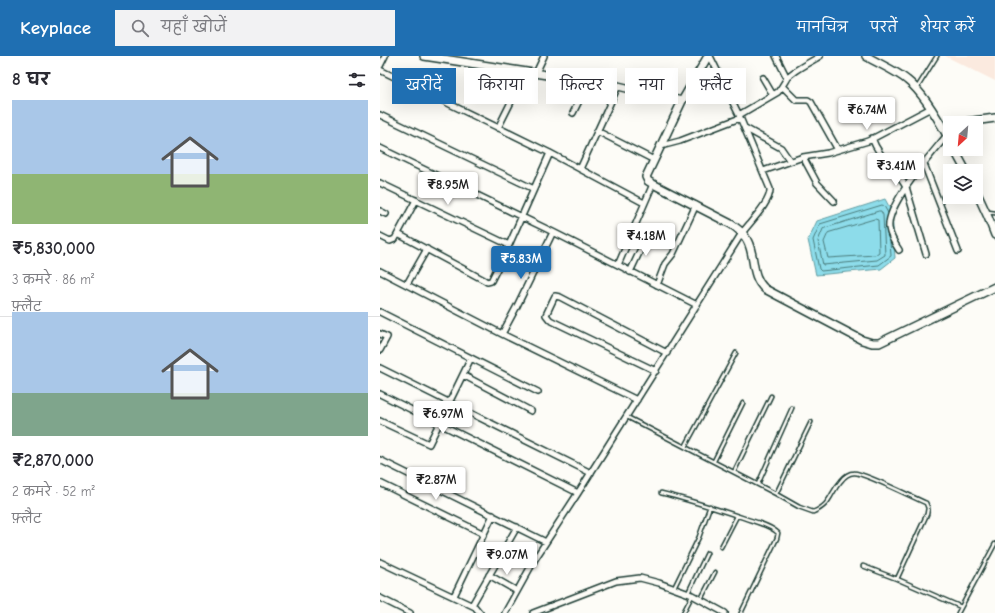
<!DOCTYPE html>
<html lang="hi">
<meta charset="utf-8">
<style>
body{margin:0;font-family:"Comic Neue","Playpen Sans Deva",sans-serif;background:#f2f2f3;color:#2b2b33;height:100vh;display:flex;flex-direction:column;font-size:15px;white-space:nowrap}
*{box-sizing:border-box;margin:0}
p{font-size:13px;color:#7c7c81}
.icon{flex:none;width:22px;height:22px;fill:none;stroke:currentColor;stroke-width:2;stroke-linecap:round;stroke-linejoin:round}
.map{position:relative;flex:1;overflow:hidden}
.panel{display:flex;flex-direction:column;background:#fff;width:380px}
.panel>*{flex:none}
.guide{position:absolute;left:12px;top:12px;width:380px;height:36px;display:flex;gap:8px}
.needle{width:26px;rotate:206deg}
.controls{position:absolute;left:563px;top:60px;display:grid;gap:8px}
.controls a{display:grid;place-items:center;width:40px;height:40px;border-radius:0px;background:#fff;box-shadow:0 4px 16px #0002;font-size:20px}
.price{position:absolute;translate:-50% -34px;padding:0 9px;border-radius:4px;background:#fff;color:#222;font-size:13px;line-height:26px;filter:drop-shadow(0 1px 2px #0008)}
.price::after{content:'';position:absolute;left:50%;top:24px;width:12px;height:9px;margin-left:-6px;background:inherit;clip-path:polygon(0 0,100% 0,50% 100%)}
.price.current{background:#1f6fb2;color:#fff}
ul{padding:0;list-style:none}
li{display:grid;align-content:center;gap:8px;height:212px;padding:0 12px}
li+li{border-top:1px solid #e1e1e2}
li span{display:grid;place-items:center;height:124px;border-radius:0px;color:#555}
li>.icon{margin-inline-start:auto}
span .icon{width:72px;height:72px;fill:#fffc;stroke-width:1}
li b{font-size:17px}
h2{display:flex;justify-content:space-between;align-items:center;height:48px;padding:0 12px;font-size:17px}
.tag{padding:0 14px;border-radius:0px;background:#fff;box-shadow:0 4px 16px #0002;font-size:14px;line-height:36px}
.tag.current{background:#1f6fb2;color:#fff}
header{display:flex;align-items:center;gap:24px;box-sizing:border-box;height:56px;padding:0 20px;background:#1f6fb2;color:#fff}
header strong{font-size:19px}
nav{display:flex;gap:22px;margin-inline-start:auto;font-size:14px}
.search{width:280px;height:36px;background:#f2f2f3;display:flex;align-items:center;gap:10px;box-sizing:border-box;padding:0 14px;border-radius:0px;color:#7c7c81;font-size:15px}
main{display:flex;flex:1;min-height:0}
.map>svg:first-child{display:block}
.built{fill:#fbeadf}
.water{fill:#8ddcea;stroke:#619ca1}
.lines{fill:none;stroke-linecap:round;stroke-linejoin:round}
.shore{stroke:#4b7d7d;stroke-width:1}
.lane-casing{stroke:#1f3d34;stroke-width:5.5}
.street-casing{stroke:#1f3d34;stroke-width:8}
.secondary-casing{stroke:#1f3d34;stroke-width:10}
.lane{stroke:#fdfcf7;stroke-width:2.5}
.street{stroke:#fdfcf7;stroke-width:5}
.secondary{stroke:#fdfcf7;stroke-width:7}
</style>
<header>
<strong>Keyplace</strong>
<div class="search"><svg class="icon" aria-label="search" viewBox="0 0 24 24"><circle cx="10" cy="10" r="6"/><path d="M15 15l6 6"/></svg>यहाँ खोजें</div>
<nav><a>मानचित्र</a><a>परतें</a><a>शेयर करें</a></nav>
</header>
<main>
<section class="panel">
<h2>8 घर<svg class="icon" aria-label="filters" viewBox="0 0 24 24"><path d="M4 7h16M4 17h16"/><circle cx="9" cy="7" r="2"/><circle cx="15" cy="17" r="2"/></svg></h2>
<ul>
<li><span style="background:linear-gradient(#a9c7e8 60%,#8fb573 0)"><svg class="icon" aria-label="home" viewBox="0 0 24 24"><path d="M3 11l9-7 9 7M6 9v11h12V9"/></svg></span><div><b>₹5,830,000</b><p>3 कमरे · 86 m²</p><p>फ़्लैट</p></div></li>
<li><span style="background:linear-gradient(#a9c7e8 65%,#7fa58c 0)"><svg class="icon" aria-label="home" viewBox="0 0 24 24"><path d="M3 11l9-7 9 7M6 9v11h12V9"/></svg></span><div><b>₹2,870,000</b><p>2 कमरे · 52 m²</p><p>फ़्लैट</p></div></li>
</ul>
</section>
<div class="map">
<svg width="615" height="557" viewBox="0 0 615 557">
<rect width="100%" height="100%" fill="#fdfcf7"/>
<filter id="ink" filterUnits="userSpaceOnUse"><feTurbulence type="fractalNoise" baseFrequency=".025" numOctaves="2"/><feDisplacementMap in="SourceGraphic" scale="8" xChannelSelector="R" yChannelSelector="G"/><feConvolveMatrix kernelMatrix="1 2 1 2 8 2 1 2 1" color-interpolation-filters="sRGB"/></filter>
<g filter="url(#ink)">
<path class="built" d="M565 0H615V25Z"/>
<path class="water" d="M505 143 512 156 515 202 501 213 436 219 428 184 437 165Z"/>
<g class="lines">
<path class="shore" d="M499 155H501L503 159 505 199 497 204 443 209 438 185 443 173Z
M508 157 504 150 502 149 440 168 433 184 439 213 441 215 499 209 511 200 510 186
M495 163 498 164 499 196 495 199 448 202 444 186 448 177Z"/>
<g class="lane-casing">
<path id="lane" d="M537 32 557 0
M608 156 615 157
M247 361 396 438 419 451 433 456C452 448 449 438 461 425 464 421 469 417 474 417 483 416 534 442 546 447L548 452 547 458 517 523
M305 391 356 297
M334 405 363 347
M354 416 391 340
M378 428 412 352
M281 437C310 444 337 453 364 462 375 466 390 469 398 477L397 482 361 557
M396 438 431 366
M341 491 357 460
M483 510 517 523 581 551
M294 532 319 481 330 450
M308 537 327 497
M321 543 335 516
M303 557 312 540
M578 557 615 488"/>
</g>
<g class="street-casing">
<path id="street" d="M396 0 407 22
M0 10 5 0
M0 14 170 97 264 147
M156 17 164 0
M383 22 393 39
M403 31 416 44H428L431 46 458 94
M193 57 209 25
M0 59 154 133
M359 59 398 36C402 31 404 27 407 22 413 14 431 6 440 0
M118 72 146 16
M365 72 401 92 410 105
M217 75 274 104
M492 82C499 102 516 113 526 131L546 198
M281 90 300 85 360 62
M0 92 173 176 317 249
M423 101 448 97 488 85 551 52
M544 108 578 195
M200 113 238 30
M383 115 423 101 437 127 454 145
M0 127 129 189
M0 155 6 158
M18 178 104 224 107 226 111 225 129 189 170 97
M0 180 10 185 15 183 36 144
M519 194C515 188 510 180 509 172 506 148 552 98 567 79
M238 209 273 128
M0 215 122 278 257 344
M250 216 267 180
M27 228 47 193
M277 229 285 208 293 198 316 149
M0 256 158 336
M0 278 7 281 0 294
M122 278 137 250 173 176
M0 312 211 417
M276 315 170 264 166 259 173 244 175 240 180 241 287 297
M83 319 151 355
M0 338 198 437
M0 365 49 388 91 302
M0 404 166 486
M0 427 104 478
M0 506 95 551 100 557
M109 519 137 535
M74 540 113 459
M0 542 30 557
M92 549 137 471
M125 557 155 503 198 437 362 177C370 166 391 146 390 133L359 59 330 0
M153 557 236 525 260 522 279 527 312 539 345 557"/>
</g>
<g class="secondary-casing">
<path id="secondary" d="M44 0 238 30 302 45
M328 0 302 45 266 121 268 125 273 128 351 168C358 173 364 177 367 184 376 200 370 220 385 233L482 284 492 287H499L615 231
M486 0C499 8 515 14 527 24 544 37 560 66 570 85
M579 67 615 62
M574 93 586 115
M596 135 608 161 615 179"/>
</g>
<use href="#lane" class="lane"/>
<use href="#street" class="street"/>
<use href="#secondary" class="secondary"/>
</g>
</g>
</svg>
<div class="controls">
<a><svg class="needle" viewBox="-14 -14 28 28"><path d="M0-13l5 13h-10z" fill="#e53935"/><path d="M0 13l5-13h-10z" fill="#7c7c81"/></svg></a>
<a><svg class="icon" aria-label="layers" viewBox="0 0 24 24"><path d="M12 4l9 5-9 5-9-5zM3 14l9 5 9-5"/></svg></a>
</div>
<b class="price" style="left:487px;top:75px">₹6.74M</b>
<b class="price" style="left:516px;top:131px">₹3.41M</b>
<b class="price" style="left:68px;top:150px">₹8.95M</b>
<b class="price" style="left:266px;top:201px">₹4.18M</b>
<b class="price current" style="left:141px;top:224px">₹5.83M</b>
<b class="price" style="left:63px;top:379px">₹6.97M</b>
<b class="price" style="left:56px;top:445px">₹2.87M</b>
<b class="price" style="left:127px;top:520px">₹9.07M</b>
<div class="guide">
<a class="tag current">खरीदें</a>
<a class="tag">किराया</a>
<a class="tag">फ़िल्टर</a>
<a class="tag">नया</a>
<a class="tag">फ़्लैट</a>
</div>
</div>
</main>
